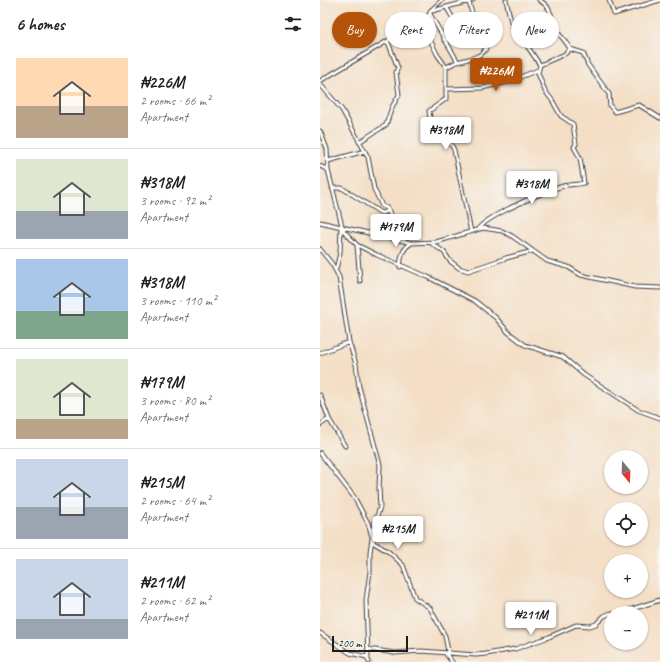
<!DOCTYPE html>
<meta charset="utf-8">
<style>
body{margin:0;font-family:Caveat,sans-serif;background:#f2f2f2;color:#202124;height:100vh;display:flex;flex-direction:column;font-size:15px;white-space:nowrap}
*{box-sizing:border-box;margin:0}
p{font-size:13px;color:#757577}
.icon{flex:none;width:22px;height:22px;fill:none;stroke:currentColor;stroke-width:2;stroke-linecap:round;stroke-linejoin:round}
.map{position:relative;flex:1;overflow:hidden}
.sheet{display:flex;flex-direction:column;background:#fff;width:320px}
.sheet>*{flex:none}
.hud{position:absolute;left:12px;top:12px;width:268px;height:36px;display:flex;gap:8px}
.needle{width:26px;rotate:161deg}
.tools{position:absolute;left:284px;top:450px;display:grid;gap:8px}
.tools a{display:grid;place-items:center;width:44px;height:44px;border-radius:50%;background:#fff;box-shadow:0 1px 3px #0004;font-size:20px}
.scale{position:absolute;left:12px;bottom:10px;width:76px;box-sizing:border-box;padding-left:4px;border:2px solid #1c1c1c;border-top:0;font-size:11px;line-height:14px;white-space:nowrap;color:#1c1c1c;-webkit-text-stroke:3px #f6f6f2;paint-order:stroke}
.price{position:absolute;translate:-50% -34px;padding:0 9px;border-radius:4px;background:#fff;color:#222;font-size:13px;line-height:26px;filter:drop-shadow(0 1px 2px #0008)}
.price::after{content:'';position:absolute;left:50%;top:24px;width:12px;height:9px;margin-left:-6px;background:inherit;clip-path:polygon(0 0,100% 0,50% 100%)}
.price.current{background:#b45309;color:#fff}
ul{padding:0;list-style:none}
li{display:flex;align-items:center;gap:12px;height:100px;padding:0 16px}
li+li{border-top:1px solid #e0e0e0}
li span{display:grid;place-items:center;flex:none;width:112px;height:80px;border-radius:0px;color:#555}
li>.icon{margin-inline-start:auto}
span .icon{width:48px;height:48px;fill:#fffc;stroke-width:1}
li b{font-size:17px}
h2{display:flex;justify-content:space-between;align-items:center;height:48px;padding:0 16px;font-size:17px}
.pill{padding:0 14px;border-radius:18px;background:#fff;box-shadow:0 1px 3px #0004;font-size:14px;line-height:36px}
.pill.current{background:#b45309;color:#fff}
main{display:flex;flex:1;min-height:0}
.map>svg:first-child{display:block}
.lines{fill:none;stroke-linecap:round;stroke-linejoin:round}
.minor-casing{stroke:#3c3936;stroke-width:5}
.minor{stroke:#fff;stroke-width:3}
</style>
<main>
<section class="sheet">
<h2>6 homes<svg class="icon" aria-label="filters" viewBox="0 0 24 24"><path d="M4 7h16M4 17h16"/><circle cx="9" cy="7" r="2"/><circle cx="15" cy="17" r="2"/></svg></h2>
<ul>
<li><span style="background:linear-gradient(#ffd9b3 60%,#b9a48a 0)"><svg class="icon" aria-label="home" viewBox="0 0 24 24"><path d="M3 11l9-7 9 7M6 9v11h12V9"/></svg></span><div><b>₦226M</b><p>2 rooms · 66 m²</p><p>Apartment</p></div></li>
<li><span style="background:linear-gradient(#dfe7d0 65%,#9aa5b1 0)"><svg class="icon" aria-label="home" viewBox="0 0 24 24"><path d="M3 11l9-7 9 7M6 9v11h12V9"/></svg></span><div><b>₦318M</b><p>3 rooms · 92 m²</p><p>Apartment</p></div></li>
<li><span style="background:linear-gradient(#a9c7e8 65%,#7fa58c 0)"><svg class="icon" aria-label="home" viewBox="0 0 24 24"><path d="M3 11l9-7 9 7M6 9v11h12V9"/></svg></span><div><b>₦318M</b><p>3 rooms · 110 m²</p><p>Apartment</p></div></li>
<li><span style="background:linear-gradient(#dfe7d0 75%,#b9a48a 0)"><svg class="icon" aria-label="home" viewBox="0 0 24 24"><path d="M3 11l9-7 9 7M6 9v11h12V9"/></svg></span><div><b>₦179M</b><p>3 rooms · 80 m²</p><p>Apartment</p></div></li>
<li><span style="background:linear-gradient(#c9d6e8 60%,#9aa5b1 0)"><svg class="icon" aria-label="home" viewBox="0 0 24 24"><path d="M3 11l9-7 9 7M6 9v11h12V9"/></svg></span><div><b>₦215M</b><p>2 rooms · 64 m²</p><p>Apartment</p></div></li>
<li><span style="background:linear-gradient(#c9d6e8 75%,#9aa5b1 0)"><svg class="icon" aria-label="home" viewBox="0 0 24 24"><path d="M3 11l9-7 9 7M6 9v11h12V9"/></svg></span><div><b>₦211M</b><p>2 rooms · 62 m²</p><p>Apartment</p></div></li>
</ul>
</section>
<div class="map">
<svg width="340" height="662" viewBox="0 0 340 662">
<rect width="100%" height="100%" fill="#f6f6f2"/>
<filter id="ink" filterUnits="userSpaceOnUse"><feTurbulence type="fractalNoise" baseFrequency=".025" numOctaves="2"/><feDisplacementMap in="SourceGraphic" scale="8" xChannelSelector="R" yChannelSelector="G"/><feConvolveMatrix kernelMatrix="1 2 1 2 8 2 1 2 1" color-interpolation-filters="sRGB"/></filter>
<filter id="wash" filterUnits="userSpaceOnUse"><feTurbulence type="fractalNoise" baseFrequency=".012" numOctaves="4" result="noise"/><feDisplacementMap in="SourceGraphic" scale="16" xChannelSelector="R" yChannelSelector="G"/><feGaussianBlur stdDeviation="0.9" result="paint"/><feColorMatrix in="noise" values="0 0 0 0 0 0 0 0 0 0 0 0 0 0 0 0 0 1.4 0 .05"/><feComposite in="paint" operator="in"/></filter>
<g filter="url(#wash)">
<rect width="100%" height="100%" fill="#f4dfc6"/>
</g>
<g filter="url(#ink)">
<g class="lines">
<g class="minor-casing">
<path id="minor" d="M219 0C233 8 230 16 236 29 239 36 246 40 250 49L263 53 268 65 289 94 290 106 295 112 319 105 340 118
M289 0 294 14 340 0
M127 8 141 33
M112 11 153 0
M110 14 138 62
M101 21 117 54 126 67C130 66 133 63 137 62 147 59 160 58 166 49L159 40 149 2
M124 40 155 28
M220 65 245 54 250 49
M126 67V99L109 111 112 132 126 135 134 150 151 232
M0 81 101 21 110 14V11L122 0
M0 84 22 110 48 157 54 189 62 206 67 208 70 214 68 220 50 232
M127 89 162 88 188 82 218 70
M0 131 7 149 8 170 22 226 21 228 37 245 57 255 108 277 155 301 176 318 188 332 205 345 243 357 264 375 318 410 340 418
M39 142 66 125 72 107 79 95 76 72 78 68 68 42
M8 161 45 151
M0 166 8 170
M12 188H22L61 213 69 211
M0 222 92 243 116 242 163 228 182 231 192 236 227 261 248 267 261 275 315 287 340 288
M158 229C168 215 226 191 243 186 250 184 258 185 264 183L260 158 254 147 256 144 253 124 241 116 232 100 225 91 218 73 220 65 201 37 196 36 192 26 186 0
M111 243 124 252 130 261 139 268 148 271 186 258 213 251
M37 245 40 281
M0 249 12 264 19 277 29 342 36 364 39 387 60 465 59 488 60 507 51 534
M80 267C81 257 82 248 92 243
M16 269 20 253 21 228
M0 353 29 342
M0 395 9 419 25 446
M0 425 9 419
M0 453 34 497 48 523 54 543 69 552 83 565 95 598 110 608 125 636 128 651 126 654 132 662
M300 613 340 600
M0 633 30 653 47 657 49 662
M48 649 75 653 101 651 156 655 166 654 195 649 229 637 256 625 270 626 276 624 284 616 291 613
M48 658 46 600 50 572V552L52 539"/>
</g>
<use href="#minor" class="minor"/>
</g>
</g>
</svg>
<div class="tools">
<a><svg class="needle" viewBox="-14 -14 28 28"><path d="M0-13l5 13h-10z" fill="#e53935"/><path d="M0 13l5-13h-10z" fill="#757577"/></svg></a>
<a><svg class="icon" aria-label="locate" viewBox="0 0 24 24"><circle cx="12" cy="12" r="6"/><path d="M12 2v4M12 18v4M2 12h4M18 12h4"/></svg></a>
<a>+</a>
<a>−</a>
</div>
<div class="scale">200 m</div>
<b class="price current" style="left:176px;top:92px">₦226M</b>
<b class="price" style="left:126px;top:151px">₦318M</b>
<b class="price" style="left:212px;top:205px">₦318M</b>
<b class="price" style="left:76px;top:248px">₦179M</b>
<b class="price" style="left:78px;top:550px">₦215M</b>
<b class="price" style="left:211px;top:636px">₦211M</b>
<div class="hud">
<a class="pill current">Buy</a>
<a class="pill">Rent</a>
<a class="pill">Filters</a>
<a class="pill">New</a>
</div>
</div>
</main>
